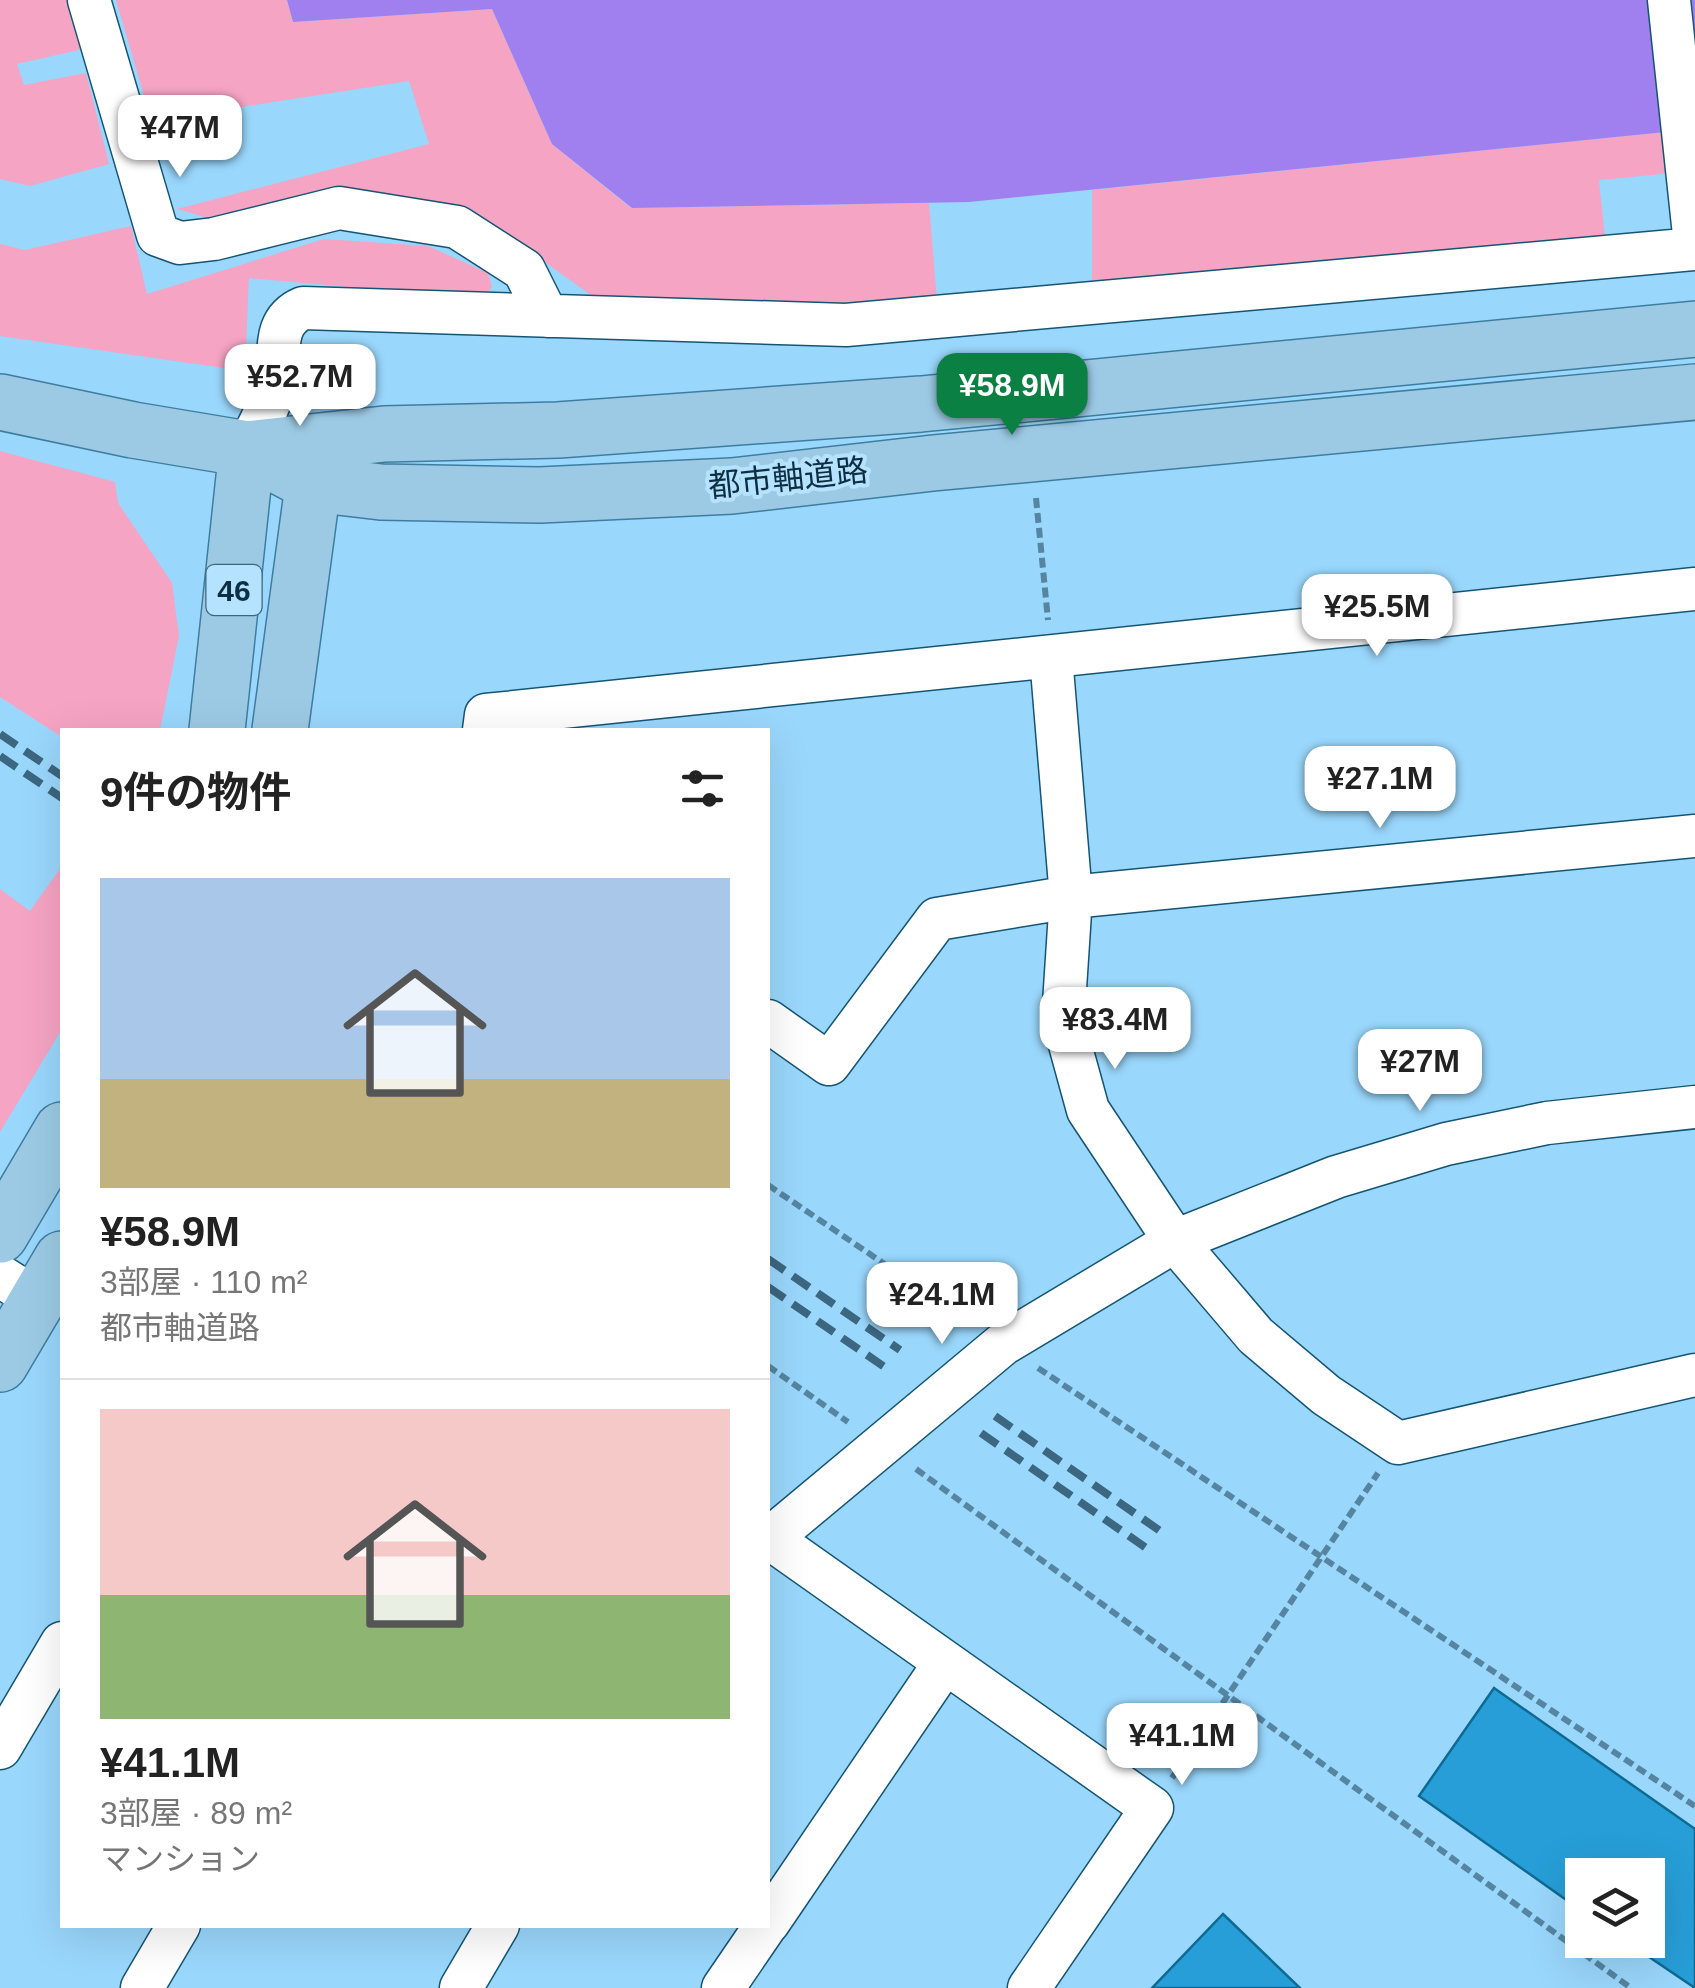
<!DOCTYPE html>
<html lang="ja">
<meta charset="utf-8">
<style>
body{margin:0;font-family:Helvetica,"Noto Sans JP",sans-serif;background:#f2f2f2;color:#222;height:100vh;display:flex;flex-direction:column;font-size:38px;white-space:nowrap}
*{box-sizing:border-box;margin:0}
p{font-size:32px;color:#767676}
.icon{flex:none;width:55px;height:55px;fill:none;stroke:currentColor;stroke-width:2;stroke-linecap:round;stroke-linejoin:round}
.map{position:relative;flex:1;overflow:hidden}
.side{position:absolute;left:60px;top:728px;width:710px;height:1200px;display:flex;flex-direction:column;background:#fff;border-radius:0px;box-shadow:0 10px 40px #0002}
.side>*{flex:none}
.fabs{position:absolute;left:1565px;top:1858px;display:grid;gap:20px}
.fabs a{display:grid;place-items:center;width:100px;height:100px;border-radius:0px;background:#fff;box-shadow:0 10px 40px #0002;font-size:50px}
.price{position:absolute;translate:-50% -85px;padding:0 22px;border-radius:20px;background:#fff;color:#222;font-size:32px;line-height:65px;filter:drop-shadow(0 2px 5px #0008)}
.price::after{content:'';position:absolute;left:50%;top:60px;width:30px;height:22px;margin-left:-15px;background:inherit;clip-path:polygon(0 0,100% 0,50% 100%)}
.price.active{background:#0b8043;color:#fff}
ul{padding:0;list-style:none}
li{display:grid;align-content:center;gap:20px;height:530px;padding:0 40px}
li+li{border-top:2px solid #e0e0e0}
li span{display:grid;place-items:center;height:310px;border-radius:0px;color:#555}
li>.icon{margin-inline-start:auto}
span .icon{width:180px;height:180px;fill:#fffc;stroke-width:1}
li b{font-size:42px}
h2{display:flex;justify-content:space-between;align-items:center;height:120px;padding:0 40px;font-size:42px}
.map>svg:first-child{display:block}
.green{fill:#f5a4c3}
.water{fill:#a07fef}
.building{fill:#279ed7;stroke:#0f6a93;stroke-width:2.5}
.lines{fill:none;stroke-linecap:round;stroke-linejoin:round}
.minor-casing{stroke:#145574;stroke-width:45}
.major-casing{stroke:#3f7da0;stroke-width:58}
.path{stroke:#5585a1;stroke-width:6;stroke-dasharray:10 5;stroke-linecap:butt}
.minor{stroke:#fff;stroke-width:42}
.major{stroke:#9ccae5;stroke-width:55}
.rail{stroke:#3c6780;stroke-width:8;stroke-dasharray:20 10;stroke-linecap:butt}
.labels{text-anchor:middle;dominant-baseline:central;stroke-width:8;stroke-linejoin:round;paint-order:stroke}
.shield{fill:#b5e2fe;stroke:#3f657a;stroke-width:2.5}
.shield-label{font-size:30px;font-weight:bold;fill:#0d2f41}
.street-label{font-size:32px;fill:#0d2f41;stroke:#b5e2fe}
</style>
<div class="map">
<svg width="1695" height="1988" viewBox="0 0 1695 1988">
<rect width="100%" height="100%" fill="#9ad7fc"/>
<path class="green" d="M0 0H68L83 49 17 64 24 85 86 73 109 164 30 186 0 179Z
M116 0H287L293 22 492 9 552 144 631 208 929 203 937 301 826 311 609 308 478 214 329 192 212 219 177 209 429 144 409 81 241 107 206 139 162 157Z
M1695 129V171L1599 180 1605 238 1092 282V190Z
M131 226 147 294 324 239 428 246 488 273 492 287 483 299 249 278 245 371 0 336V244L25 250Z
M0 451 115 482 118 503 172 583 179 636 160 730H62V737L0 697Z
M62 866V1029L0 1132V889L30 911Z"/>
<path class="water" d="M287 0H1695V129L969 202 632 208 552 144 492 9 293 22Z"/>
<path class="building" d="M1494 1688 1695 1829V1988L1624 1940H1648V1875H1582V1911L1419 1796Z
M1223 1914 1300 1988H1152Z"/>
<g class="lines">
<g class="minor-casing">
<path id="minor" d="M89 0 158 235 180 243 214 239 339 208 457 227 524 270 547 316
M1669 0 1695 244
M247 449C256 431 267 411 274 391 283 361 268 323 303 308L846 325 1695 249
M1051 657 1071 897 1063 1019 1088 1110 1175 1241 1256 1336 1326 1395 1398 1443 1695 1375
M484 730 486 715 1695 589
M768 1021 829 1064 937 919 1071 897 1695 836
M0 1276 38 1300
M768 1537 1152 1808 1029 1988
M768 1540 1003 1344 1175 1241 1336 1177 1446 1144 1547 1123 1695 1107
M0 1748 62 1643
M768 1923 944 1664
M142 1988 179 1925
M461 1988 498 1925
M723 1988 766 1925"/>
</g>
<g class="major-casing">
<path id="major" d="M0 402 133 430 247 449 384 434 558 430 921 404 1695 329
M247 449 313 484 381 492 540 495 732 486 933 463 1695 392
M217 730 247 449
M280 730 318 449
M0 1235 62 1130
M0 1364 62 1259"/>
</g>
<path class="path" d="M1036 498 1048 620
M768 1185 970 1322
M768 1366 848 1422
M1038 1368 1695 1806
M916 1469 1631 1988
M1172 1778 1378 1473"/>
<use href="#minor" class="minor"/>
<use href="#major" class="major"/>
<path class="rail" d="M0 734 62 776
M0 756 62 798
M768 1259 900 1350
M768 1287 886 1368
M995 1416 1163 1533
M981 1433 1152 1552"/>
</g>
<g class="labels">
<rect class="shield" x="206.5" y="565" width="55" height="50" rx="8"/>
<g class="shield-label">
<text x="234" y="590">46</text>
</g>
<g class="street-label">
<text transform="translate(788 478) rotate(-6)">都市軸道路</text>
</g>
</g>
</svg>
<div class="fabs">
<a><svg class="icon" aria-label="layers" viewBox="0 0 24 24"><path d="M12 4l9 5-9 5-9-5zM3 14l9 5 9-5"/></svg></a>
</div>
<b class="price" style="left:180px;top:180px">¥47M</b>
<b class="price" style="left:300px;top:429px">¥52.7M</b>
<b class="price active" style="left:1012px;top:438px">¥58.9M</b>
<b class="price" style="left:1377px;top:659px">¥25.5M</b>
<b class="price" style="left:1380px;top:831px">¥27.1M</b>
<b class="price" style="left:1115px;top:1072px">¥83.4M</b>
<b class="price" style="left:1420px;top:1114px">¥27M</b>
<b class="price" style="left:942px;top:1347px">¥24.1M</b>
<b class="price" style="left:1182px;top:1788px">¥41.1M</b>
<section class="side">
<h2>9件の物件<svg class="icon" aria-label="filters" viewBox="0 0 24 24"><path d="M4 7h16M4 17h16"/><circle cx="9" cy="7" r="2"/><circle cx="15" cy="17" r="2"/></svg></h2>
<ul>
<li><span style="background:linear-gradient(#a9c7e8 65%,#c2b280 0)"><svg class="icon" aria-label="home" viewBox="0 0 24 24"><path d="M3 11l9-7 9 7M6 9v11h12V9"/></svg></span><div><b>¥58.9M</b><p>3部屋 · 110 m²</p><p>都市軸道路</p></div></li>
<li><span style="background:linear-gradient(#f6c9c9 60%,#8fb573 0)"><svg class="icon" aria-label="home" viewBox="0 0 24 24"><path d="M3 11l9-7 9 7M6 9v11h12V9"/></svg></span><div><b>¥41.1M</b><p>3部屋 · 89 m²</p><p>マンション</p></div></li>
</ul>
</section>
</div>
